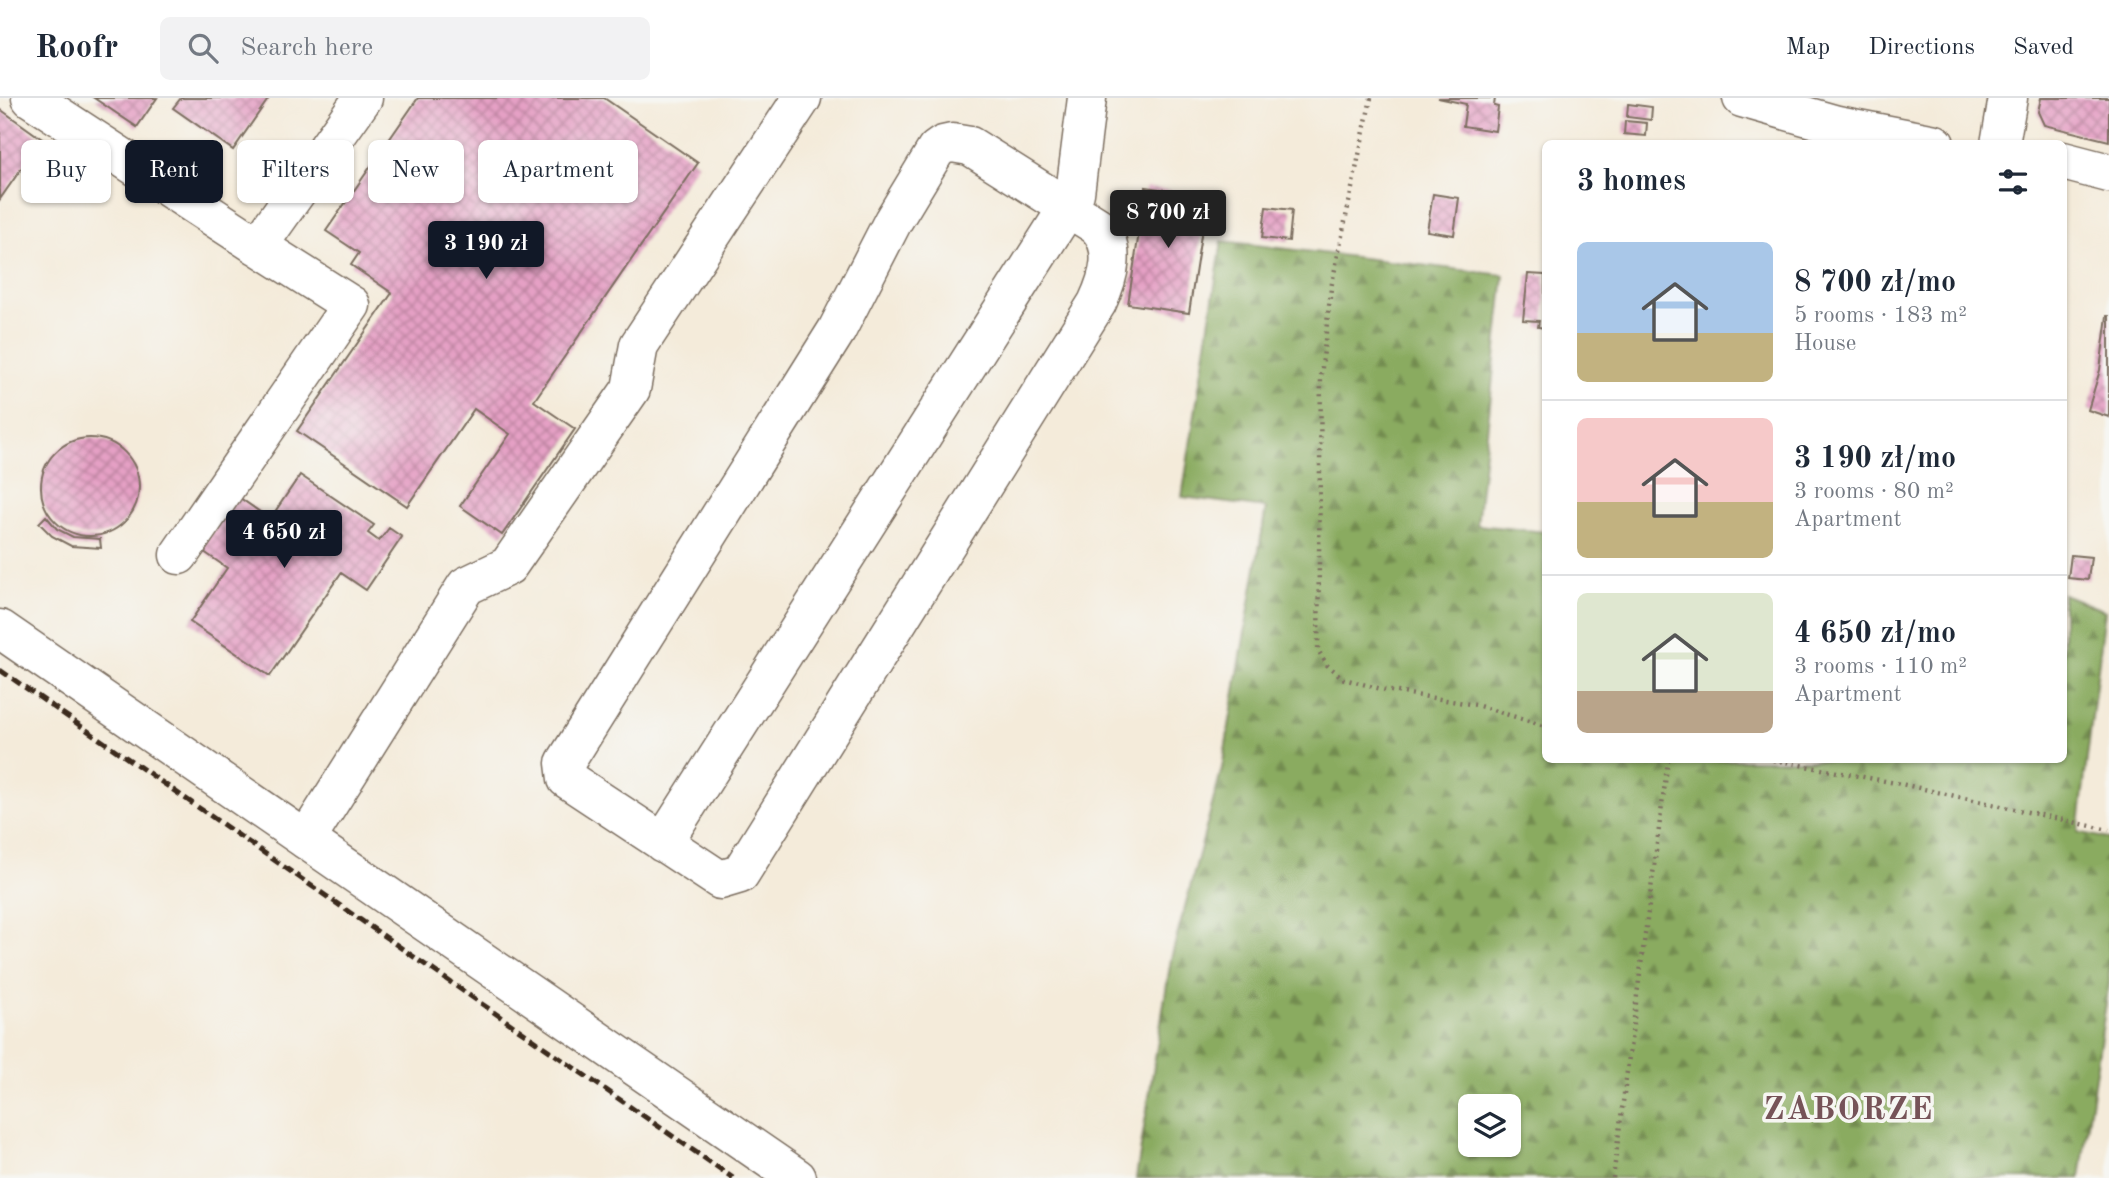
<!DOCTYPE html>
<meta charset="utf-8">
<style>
body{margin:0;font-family:"Old Standard TT",serif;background:#f2f2f3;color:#1f2937;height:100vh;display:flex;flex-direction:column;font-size:26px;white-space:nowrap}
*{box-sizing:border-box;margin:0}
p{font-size:23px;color:#747a83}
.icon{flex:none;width:38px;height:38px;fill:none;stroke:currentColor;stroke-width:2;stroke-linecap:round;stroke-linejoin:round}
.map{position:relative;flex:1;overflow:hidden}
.sheet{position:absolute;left:1542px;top:42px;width:525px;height:623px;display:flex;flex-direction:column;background:#fff;border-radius:10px;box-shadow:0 2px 5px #0004}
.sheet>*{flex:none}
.guide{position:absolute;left:21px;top:42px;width:665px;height:63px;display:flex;gap:14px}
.fabs{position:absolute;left:1458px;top:996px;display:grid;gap:14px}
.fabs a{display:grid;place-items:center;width:63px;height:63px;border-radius:10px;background:#fff;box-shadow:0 2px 5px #0004;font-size:35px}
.price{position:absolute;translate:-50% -60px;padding:0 16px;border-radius:7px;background:#111827;color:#fff;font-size:23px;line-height:46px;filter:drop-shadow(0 2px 4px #0008)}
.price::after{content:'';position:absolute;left:50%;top:42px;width:21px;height:16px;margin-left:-10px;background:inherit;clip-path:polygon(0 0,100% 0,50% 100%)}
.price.selected{background:#222;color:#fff}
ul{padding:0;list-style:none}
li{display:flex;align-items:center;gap:21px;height:175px;padding:0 35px}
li+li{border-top:2px solid #e0e1e3}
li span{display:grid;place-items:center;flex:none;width:196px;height:140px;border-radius:10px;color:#555}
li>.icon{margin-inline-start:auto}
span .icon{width:84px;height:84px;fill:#fffc;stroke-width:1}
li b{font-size:30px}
h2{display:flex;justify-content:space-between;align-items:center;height:84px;padding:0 35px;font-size:30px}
.tag{padding:0 24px;border-radius:10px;background:#fff;box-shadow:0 2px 5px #0004;font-size:24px;line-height:63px}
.tag.selected{background:#111827;color:#fff}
header{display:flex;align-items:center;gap:42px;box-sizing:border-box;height:98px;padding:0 35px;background:#fff;border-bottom:2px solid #e0e1e3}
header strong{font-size:33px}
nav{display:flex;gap:38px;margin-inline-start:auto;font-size:24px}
.search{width:490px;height:63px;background:#f2f2f3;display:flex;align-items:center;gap:18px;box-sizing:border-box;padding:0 24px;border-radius:10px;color:#747a83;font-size:26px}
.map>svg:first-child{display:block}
.forest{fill:url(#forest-firs);stroke:#626a3f;stroke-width:2;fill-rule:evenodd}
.building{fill:url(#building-cross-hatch)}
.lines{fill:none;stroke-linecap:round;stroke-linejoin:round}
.minor-casing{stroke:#7c6e60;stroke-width:41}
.path{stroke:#7c6e60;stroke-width:4.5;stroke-dasharray:2 5;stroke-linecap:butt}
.minor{stroke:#fff;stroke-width:38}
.rail{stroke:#3b2a1e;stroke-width:5;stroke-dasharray:10 5;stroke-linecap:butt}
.labels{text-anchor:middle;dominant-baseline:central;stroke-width:7;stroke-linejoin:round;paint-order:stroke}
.district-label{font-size:32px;font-weight:bold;letter-spacing:2px;fill:#765358;stroke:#f6f6f2}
</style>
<header>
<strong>Roofr</strong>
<div class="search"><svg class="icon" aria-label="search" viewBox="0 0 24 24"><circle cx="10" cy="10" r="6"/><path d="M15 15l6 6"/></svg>Search here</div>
<nav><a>Map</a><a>Directions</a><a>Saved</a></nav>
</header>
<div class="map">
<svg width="2109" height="1080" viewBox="0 0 2109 1080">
<defs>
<pattern id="forest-firs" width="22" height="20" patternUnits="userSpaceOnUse" patternTransform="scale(1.75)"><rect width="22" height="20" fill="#8aab60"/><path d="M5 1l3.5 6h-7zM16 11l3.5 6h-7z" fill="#728b4f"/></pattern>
<pattern id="building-cross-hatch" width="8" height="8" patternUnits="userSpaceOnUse" patternTransform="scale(1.75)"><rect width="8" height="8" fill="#e5a0c5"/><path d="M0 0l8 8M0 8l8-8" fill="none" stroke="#bb839f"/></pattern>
</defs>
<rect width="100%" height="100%" fill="#f6f6f2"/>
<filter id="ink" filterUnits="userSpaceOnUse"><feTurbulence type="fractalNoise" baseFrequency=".0143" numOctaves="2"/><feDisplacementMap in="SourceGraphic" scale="14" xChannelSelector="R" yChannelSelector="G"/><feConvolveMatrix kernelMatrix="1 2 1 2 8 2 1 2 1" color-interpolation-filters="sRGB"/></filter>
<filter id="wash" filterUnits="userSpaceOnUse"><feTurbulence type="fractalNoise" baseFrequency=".00686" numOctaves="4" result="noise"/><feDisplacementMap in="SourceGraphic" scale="28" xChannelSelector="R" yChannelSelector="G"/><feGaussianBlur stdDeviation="1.57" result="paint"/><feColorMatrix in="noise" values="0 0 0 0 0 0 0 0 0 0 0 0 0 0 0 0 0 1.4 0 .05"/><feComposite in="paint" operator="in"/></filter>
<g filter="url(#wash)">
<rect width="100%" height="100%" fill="#f4ebda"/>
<path class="forest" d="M1222 143 1504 177 1477 427 1545 434V662H2063V496L2105 513 2078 734 2109 741V885L2080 1080H1136L1171 861 1222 670 1266 410 1182 399ZM1470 1008H1508V1046H1470Z"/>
<g id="blocks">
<path class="building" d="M94 0H157L137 29Z
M181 0H269L233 52 173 10Z
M418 0H604L698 65 534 303 575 331 502 437 460 408 510 336 474 311 407 408 297 333 392 195 351 167 359 155 326 133Z
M1438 0H1495L1494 8 1498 9 1495 33 1463 28 1466 6Z
M2041 0H2109V43L2044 27 2038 14Z
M1628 6 1652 9 1651 22 1627 19Z
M0 11 42 41 0 101Z
M1625 23 1647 25 1646 38 1624 36Z
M1146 89 1207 98 1189 215 1128 206Z
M1433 96 1459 100 1454 137 1427 133Z
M1266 109 1292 112 1289 143 1262 140Z
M1528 176 1545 177V230L1538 229 1539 223 1523 222Z
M2107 218H2109V319L2088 312 2100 272Z
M41 389a49 49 0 1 1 98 0a49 49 0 1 1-98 0Z
M300 377 374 427 368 435 379 443 389 430 402 439 366 492 341 475 270 578 190 524 227 470 200 451 237 398 270 421Z
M46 418 57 431 73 439 100 441 101 450 71 448 52 438 39 425Z
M2071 457 2091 459 2088 482 2068 480Z"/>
</g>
</g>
<g filter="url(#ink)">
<use href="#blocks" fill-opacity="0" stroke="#7c6e60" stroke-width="2"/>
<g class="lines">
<g class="minor-casing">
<path id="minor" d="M31 0 258 148 363 0
M1742 0 1837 27 1935 46
M952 45 970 48 1097 128C1118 150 1109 179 1097 205L740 776 720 782 567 681 565 665 837 232 893 123 936 52 943 47Z
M2000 46 2008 0
M2063 63 2109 75
M179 457 351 207 258 148
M0 531 797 1080
M306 742 466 488 508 468 631 291 639 247 802 0
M663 745 1068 109 1075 95 1087 0"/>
</g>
<path class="path" d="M1371 0 1331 190 1321 278 1318 552 1327 567 1344 581 1385 592 1476 607 1545 628
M1773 662 1901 686 2109 732
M1613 1080 1668 662"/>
<use href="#minor" class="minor"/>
<path class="rail" d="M0 572 733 1080"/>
</g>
</g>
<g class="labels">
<g class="district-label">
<text x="1849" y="1013">ZABORZE</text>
</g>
</g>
</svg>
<div class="fabs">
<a><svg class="icon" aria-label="layers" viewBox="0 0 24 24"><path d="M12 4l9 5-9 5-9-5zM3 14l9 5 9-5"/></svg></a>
</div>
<b class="price selected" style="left:1168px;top:152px">8 700 zł</b>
<b class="price" style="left:486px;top:183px">3 190 zł</b>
<b class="price" style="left:284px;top:472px">4 650 zł</b>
<div class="guide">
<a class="tag">Buy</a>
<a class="tag selected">Rent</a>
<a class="tag">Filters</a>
<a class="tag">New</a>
<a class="tag">Apartment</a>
</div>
<section class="sheet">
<h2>3 homes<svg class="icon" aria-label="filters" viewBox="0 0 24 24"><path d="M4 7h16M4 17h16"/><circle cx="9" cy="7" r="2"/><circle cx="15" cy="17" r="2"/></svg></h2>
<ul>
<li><span style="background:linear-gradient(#a9c7e8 65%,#c2b280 0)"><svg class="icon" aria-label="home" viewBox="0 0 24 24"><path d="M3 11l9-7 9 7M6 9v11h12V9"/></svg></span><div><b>8 700 zł/mo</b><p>5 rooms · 183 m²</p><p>House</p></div></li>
<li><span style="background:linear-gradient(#f6c9c9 60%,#c2b280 0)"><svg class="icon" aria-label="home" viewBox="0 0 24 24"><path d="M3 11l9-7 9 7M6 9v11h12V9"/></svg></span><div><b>3 190 zł/mo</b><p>3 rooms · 80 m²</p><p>Apartment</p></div></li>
<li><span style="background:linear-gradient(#dfe7d0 70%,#b9a48a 0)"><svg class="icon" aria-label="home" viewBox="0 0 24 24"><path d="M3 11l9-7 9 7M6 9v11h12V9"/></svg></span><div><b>4 650 zł/mo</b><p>3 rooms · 110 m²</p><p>Apartment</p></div></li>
</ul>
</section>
</div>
